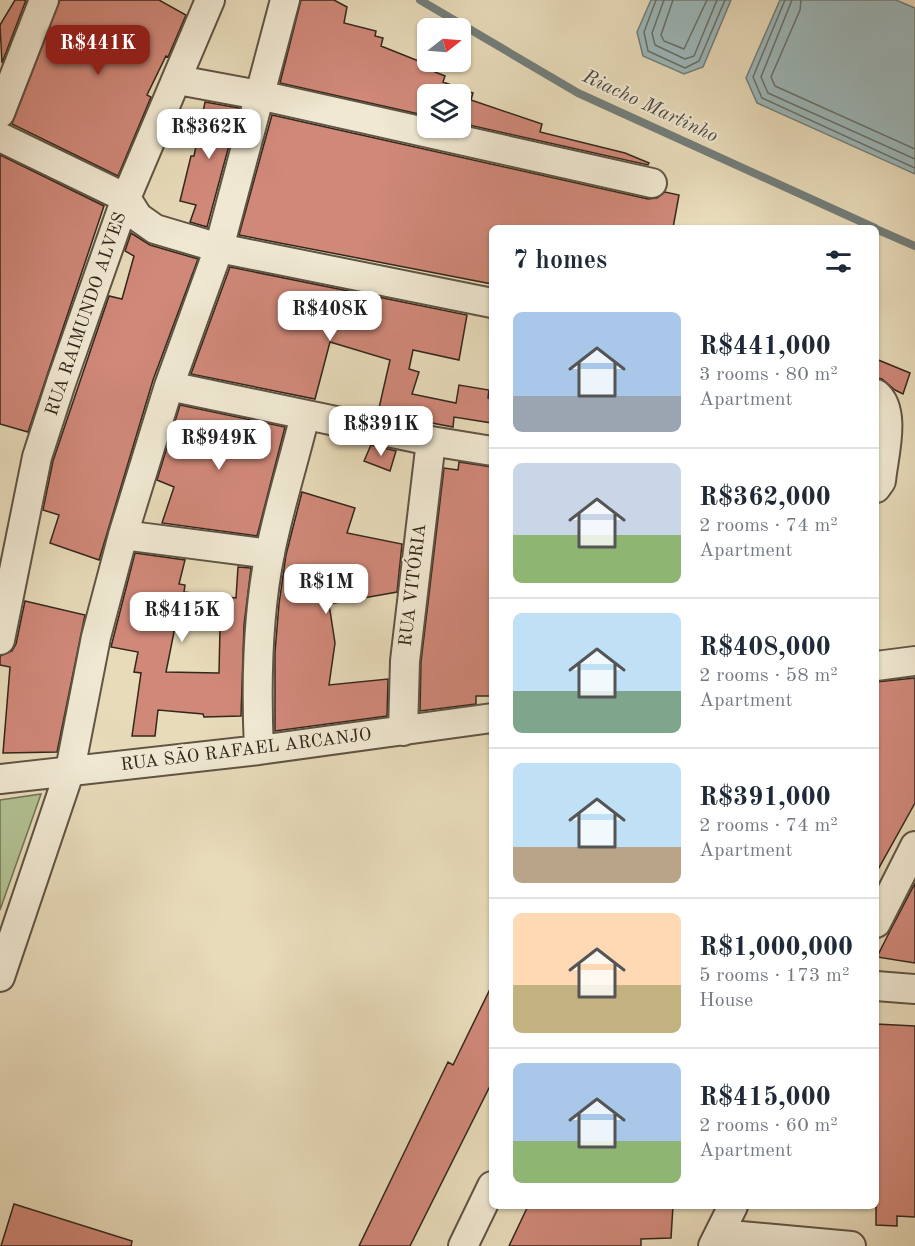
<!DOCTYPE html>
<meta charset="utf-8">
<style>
body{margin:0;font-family:"Old Standard TT",serif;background:#f2f2f3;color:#1f2937;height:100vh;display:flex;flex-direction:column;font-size:22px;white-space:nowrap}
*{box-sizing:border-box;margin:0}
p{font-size:20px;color:#747a83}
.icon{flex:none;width:33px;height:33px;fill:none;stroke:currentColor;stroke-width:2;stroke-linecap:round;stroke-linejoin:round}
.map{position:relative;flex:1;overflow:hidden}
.details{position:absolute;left:489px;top:225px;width:390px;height:984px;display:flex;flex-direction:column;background:#fff;border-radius:9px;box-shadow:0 2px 4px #0004}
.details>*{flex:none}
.needle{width:39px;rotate:73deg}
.tools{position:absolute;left:417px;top:18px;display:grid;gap:12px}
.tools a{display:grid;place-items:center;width:54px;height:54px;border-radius:9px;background:#fff;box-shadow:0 2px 4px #0004;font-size:30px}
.price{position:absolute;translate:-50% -51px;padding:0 14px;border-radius:12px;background:#fff;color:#222;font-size:20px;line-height:39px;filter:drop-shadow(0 2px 3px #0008)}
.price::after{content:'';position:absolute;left:50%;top:36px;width:18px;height:14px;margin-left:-9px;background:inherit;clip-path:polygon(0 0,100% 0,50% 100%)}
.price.active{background:#8f2418;color:#fff}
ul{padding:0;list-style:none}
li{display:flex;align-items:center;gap:18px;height:150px;padding:0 24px}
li+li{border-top:2px solid #e0e1e3}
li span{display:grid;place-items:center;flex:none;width:168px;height:120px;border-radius:9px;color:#555}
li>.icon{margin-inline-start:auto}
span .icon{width:72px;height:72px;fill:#fffc;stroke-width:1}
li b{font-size:26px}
h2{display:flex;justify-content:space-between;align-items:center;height:72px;padding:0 24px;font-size:26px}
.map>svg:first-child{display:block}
.green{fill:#b2c192;stroke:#727457;stroke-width:1.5}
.water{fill:#9cb8bb;stroke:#727e7b;stroke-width:1.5}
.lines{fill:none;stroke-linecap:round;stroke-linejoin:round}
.shore{stroke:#68706c;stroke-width:1.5}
.stream{stroke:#727e7b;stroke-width:8}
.building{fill:#d08879;stroke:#33271c;stroke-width:1.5;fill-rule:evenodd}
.minor-casing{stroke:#605444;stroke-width:32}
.minor{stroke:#f0e8d2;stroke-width:28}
.labels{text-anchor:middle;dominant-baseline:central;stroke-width:4.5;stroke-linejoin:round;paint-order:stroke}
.street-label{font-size:18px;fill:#33271c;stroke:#f0e8d2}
.water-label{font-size:20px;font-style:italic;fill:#4d4b44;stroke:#f0e8d2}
</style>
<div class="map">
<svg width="915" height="1246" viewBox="0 0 915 1246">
<rect width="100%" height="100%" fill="#e8dbba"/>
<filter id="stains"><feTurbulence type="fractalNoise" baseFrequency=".00333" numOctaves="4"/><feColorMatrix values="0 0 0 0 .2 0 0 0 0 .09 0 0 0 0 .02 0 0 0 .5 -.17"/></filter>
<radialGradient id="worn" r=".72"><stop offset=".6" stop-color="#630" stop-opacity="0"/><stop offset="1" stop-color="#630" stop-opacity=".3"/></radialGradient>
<path class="green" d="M41 794 0 910V800Z"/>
<path class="water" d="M651 0H731L703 67 684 74 643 56 637 32Z
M780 0H896L915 8V174L757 103 746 78Z"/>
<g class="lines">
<path class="shore" d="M656 0 644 32 648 51 685 68 699 61 725 0
M664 0 652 33 655 45 685 59 694 56 717 0
M673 0 661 35 664 41 684 49 707 0
M785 0 753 77 762 98 915 168
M792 0 761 77 768 93 915 159
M801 0 800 10 771 77 775 86 915 149"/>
<path class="stream" d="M420 0 578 93 875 228
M876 229 915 246"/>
</g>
<path class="building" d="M15 0H26L2 63 0 25Z
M60 0H159L186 15 168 57 166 56 147 95 151 97 118 176 12 124Z
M301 0H334L347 7 344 23 376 31 375 36 383 38 381 46 436 68 435 72 445 76 443 82 473 93 471 100 542 124 540 132 625 153 649 163 648 165 460 123V94H428V116L280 83Z
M205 102 239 108 207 227 190 222 196 205 180 201 191 156H194Z
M272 115 648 199 657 198 665 192 679 195 673 228H492V284L239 235Z
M0 155 104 206 28 432 0 424Z
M131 233 150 245 198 259 153 380 99 560 50 543 59 515 43 510 53 461 109 296 122 299 134 256 125 251Z
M230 267 467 315 459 360 413 350 409 369 419 372 412 394 456 403 459 385 489 390 488 398 492 399V423L454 417 453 427 385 414 387 410 379 408 390 360 330 342 315 399 191 374Z
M876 359 910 373 903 394 895 390 882 379 876 378Z
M180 405 285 427 257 536 162 523 174 487 157 480Z
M371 445 396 451 390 471 364 461Z
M459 462 492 467V696H476V704L420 711 421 662 444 468 458 470Z
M302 492 355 508 347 533 402 544 397 592 329 604 335 643 329 685 388 679 387 716 275 731V652L279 604 286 555Z
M135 553 185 560 179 584 185 585 184 592 236 598 238 567 251 568 244 625 241 716 204 717 203 714 158 710 155 736H132L141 673 134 672 138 652 111 647ZM176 622 220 628 219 673 166 672Z
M25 601 85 615 57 752 3 753 10 667 0 665V656L12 651 16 644Z
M915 678V803L876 873V682Z
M915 883V963L877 957 889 933Z
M492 985V1082L410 1246H359L448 1062 453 1065Z
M876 1024 915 1026V1217L897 1216V1226L876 1225Z
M14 1204 132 1241 131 1246H1Z
M528 1206H673L671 1238 641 1239V1246H509Z"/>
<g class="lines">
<g class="minor-casing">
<path id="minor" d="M178 80 259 95 652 183
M0 113 44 0
M0 137 126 198 138 217 155 229 219 248 492 303
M169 386 431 441 492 451
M876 394C897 411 883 457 881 481L876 488
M123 535 270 554
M0 640 37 457 61 383 126 198 210 0
M876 666 915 661
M403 731 405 661 431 441
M259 750C256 685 257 617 270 553 279 507 294 461 305 415
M0 779 259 750 492 718
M876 923 915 846
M0 977 70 770 96 637 123 535 169 386 219 248 285 0
M876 986 915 989
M719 1234 851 1246
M463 1246 492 1186
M713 1246 733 1206"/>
</g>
<use href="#minor" class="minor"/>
</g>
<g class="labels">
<g class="street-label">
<text transform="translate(86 314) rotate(-71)">RUA RAIMUNDO ALVES</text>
<text transform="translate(413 585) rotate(-83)">RUA VITÓRIA</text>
<text transform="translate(246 750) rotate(-7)">RUA SÃO RAFAEL ARCANJO</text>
</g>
<g class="water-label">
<text transform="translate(650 107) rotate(25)">Riacho Martinho</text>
</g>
</g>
<rect width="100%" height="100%" filter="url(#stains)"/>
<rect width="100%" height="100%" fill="url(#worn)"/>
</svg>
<div class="tools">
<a><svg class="needle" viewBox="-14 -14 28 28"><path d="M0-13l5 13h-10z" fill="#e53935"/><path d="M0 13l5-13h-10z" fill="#747a83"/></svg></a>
<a><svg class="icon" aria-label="layers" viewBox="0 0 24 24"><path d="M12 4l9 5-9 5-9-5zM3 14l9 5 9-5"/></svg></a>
</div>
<b class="price active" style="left:98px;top:76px">R$441K</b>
<b class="price" style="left:209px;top:160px">R$362K</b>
<b class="price" style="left:330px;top:342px">R$408K</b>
<b class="price" style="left:381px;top:457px">R$391K</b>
<b class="price" style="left:219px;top:471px">R$949K</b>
<b class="price" style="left:326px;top:615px">R$1M</b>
<b class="price" style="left:182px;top:643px">R$415K</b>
<section class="details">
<h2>7 homes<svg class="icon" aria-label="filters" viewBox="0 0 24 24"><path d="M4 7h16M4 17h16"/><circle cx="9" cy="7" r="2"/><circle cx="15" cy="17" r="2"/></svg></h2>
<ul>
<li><span style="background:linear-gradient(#a9c7e8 70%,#9aa5b1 0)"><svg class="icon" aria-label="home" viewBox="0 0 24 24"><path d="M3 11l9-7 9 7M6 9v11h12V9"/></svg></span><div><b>R$441,000</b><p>3 rooms · 80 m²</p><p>Apartment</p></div></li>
<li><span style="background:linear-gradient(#c9d6e8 60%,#8fb573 0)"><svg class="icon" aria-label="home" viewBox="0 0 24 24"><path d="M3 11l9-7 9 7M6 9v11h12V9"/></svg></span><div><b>R$362,000</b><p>2 rooms · 74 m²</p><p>Apartment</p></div></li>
<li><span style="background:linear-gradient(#bfe0f5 65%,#7fa58c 0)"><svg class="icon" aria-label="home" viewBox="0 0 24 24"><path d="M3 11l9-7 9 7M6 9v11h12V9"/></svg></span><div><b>R$408,000</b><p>2 rooms · 58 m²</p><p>Apartment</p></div></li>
<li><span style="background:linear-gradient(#bfe0f5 70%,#b9a48a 0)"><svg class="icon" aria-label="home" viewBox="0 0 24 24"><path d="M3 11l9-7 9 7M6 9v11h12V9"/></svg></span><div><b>R$391,000</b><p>2 rooms · 74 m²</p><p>Apartment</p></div></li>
<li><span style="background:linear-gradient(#ffd9b3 60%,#c2b280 0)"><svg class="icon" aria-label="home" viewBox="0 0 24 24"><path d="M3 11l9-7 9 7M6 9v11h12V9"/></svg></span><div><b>R$1,000,000</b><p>5 rooms · 173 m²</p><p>House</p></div></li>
<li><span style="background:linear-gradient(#a9c7e8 65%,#8fb573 0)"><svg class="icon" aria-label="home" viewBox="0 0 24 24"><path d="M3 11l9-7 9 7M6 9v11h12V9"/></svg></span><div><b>R$415,000</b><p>2 rooms · 60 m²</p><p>Apartment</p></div></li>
</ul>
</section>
</div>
